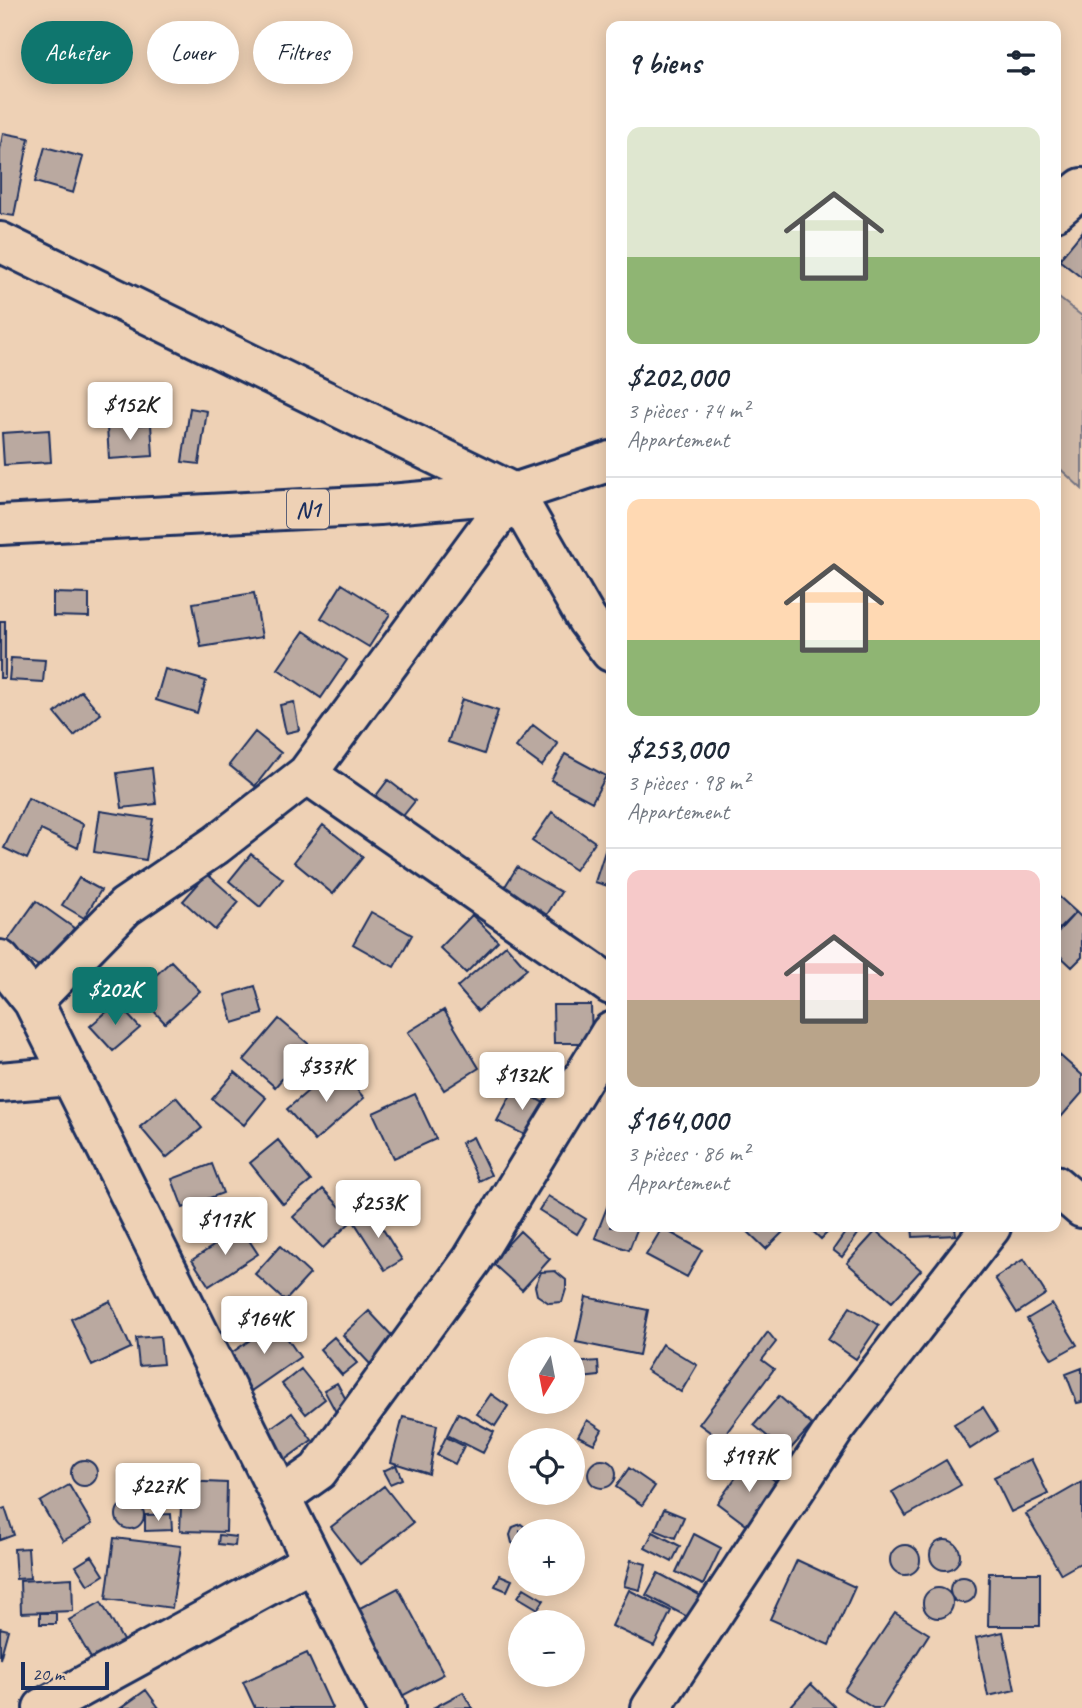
<!DOCTYPE html>
<html lang="fr">
<meta charset="utf-8">
<style>
body{margin:0;font-family:Caveat,sans-serif;background:#f6f6f7;color:#1f2937;height:100vh;display:flex;flex-direction:column;font-size:26px;white-space:nowrap}
*{box-sizing:border-box;margin:0}
p{font-size:23px;color:#747a83}
.icon{flex:none;width:38px;height:38px;fill:none;stroke:currentColor;stroke-width:2;stroke-linecap:round;stroke-linejoin:round}
.map{position:relative;flex:1;overflow:hidden}
.panel{position:absolute;left:606px;top:21px;width:455px;height:1211px;display:flex;flex-direction:column;background:#fff;border-radius:14px;box-shadow:0 4px 18px #0003}
.panel>*{flex:none}
.top-card{position:absolute;left:21px;top:21px;width:480px;height:63px;display:flex;gap:14px}
.needle{width:46px;rotate:190deg}
.buttons{position:absolute;left:508px;top:1337px;display:grid;gap:14px}
.buttons a{display:grid;place-items:center;width:77px;height:77px;border-radius:50%;background:#fff;box-shadow:0 4px 18px #0003;font-size:35px}
.scale{position:absolute;left:21px;bottom:18px;width:88px;box-sizing:border-box;padding-left:7px;border:4px solid #1b2f5e;border-top:0;font-size:19px;line-height:24px;white-space:nowrap;color:#1b2f5e;-webkit-text-stroke:5px #eed1b5;paint-order:stroke}
.price{position:absolute;translate:-50% -60px;padding:0 16px;border-radius:7px;background:#fff;color:#222;font-size:23px;line-height:46px;filter:drop-shadow(0 2px 4px #0008)}
.price::after{content:'';position:absolute;left:50%;top:42px;width:21px;height:16px;margin-left:-10px;background:inherit;clip-path:polygon(0 0,100% 0,50% 100%)}
.price.current{background:#0f766e;color:#fff}
ul{padding:0;list-style:none}
li{display:grid;align-content:center;gap:14px;height:371px;padding:0 21px}
li+li{border-top:2px solid #e0e1e3}
li span{display:grid;place-items:center;height:217px;border-radius:14px;color:#555}
li>.icon{margin-inline-start:auto}
span .icon{width:126px;height:126px;fill:#fffc;stroke-width:1}
li b{font-size:30px}
h2{display:flex;justify-content:space-between;align-items:center;height:84px;padding:0 21px;font-size:30px}
.pill{padding:0 24px;border-radius:32px;background:#fff;box-shadow:0 4px 18px #0003;font-size:24px;line-height:63px}
.pill.current{background:#0f766e;color:#fff}
.map>svg:first-child{display:block}
.green{fill:#cfb9a8;stroke:#757483;stroke-width:2}
.building{fill:#baa9a0;stroke:#1b2f5e;stroke-width:2}
.lines{fill:none;stroke-linecap:round;stroke-linejoin:round}
.minor-casing{stroke:#1b2f5e;stroke-width:44}
.highway-casing{stroke:#1b2f5e;stroke-width:44}
.minor{stroke:#eed1b5;stroke-width:38}
.highway{stroke:#eed1b5;stroke-width:38}
.labels{text-anchor:middle;dominant-baseline:central;stroke-width:7;stroke-linejoin:round;paint-order:stroke}
.shield{fill:#eed1b5;stroke:#5a6078;stroke-width:2}
.shield-label{font-size:23px;font-weight:bold;fill:#1b2f5e}
</style>
<div class="map">
<svg width="1082" height="1708" viewBox="0 0 1082 1708">
<rect width="100%" height="100%" fill="#eed1b5"/>
<filter id="ink" filterUnits="userSpaceOnUse"><feTurbulence type="fractalNoise" baseFrequency=".0143" numOctaves="2"/><feDisplacementMap in="SourceGraphic" scale="14" xChannelSelector="R" yChannelSelector="G"/><feConvolveMatrix kernelMatrix="1 2 1 2 8 2 1 2 1" color-interpolation-filters="sRGB"/></filter>
<g filter="url(#ink)">
<path class="green" d="M1055 295 1082 316V489L1055 464Z"/>
<path class="building" d="M3 133 29 138 14 216 0 214V150Z
M45 147 83 157 73 193 35 182Z
M1082 232V278L1059 260Z
M190 408 207 411 199 464 182 462Z
M151 424 153 456 109 459 107 427Z
M49 430 51 462 4 465 2 433Z
M342 584 390 614 369 647 321 618Z
M53 593 89 594V617L53 616Z
M254 593 262 637 201 647 193 603Z
M0 621H5V678H0Z
M304 631 347 660 321 698 278 669Z
M11 658 45 660 43 682 9 680Z
M165 669 206 681 197 713 156 700Z
M81 691 101 714 74 736 55 713Z
M462 699 498 711 484 754 448 742Z
M294 702 299 730 286 733 280 705Z
M533 725 558 744 542 766 516 747Z
M255 732 281 753 255 786 229 765Z
M565 754 606 776 592 802 551 780Z
M152 768 156 804 122 808 117 773Z
M388 780 415 801 399 821 372 801Z
M28 798 83 824 78 848 41 830 27 859 4 848Z
M100 811 153 819 146 860 94 852Z
M552 812 595 842 575 870 532 841Z
M323 825 363 857 333 894 294 862Z
M606 848 611 850V887L595 882Z
M251 854 283 879 260 907 229 881Z
M517 867 561 892 545 918 501 893Z
M207 874 239 902 215 930 183 901Z
M79 878 101 890 84 918 62 905Z
M1055 893 1076 912 1055 933Z
M36 901 74 928 44 970 6 943Z
M371 912 412 935 394 967 353 944Z
M1076 912 1082 918V957L1072 967 1055 951V935Z
M472 915 498 941 466 973 440 948Z
M506 945 527 969 478 1011 457 987Z
M171 961 200 991 165 1023 137 993Z
M255 986 263 1014 233 1023 225 995Z
M117 1003 140 1028 113 1051 90 1026Z
M553 1005H591L592 1043H554Z
M444 1010 479 1068 444 1090 408 1032Z
M279 1019 311 1046 275 1087 244 1060Z
M1055 1051 1082 1075V1093L1055 1124Z
M337 1066 364 1098 315 1141 287 1109Z
M235 1072 266 1098 244 1125 212 1099Z
M515 1087 546 1104 529 1137 497 1121Z
M415 1094 436 1139 394 1158 373 1113Z
M176 1097 202 1128 166 1158 140 1127Z
M473 1137 491 1175 479 1181 461 1143Z
M278 1140 311 1181 283 1204 250 1163Z
M212 1164 223 1193 183 1208 172 1179Z
M323 1189 353 1220 323 1248 293 1217Z
M548 1196 586 1219 577 1234 539 1210Z
M611 1197V1227H638L629 1250 595 1238Z
M371 1210 402 1260 385 1270 353 1220Z
M743 1227H788L766 1249Z
M808 1227H833L821 1239Z
M849 1227H863L842 1257 833 1250Z
M912 1227H955L956 1235 913 1237Z
M241 1228 258 1254 209 1286 192 1260Z
M662 1228 702 1250 687 1277 646 1255Z
M520 1231 550 1259 522 1290 491 1262Z
M876 1231 921 1270 892 1302 847 1263Z
M280 1246 310 1274 285 1301 255 1274Z
M1024 1259 1046 1294 1017 1313 995 1278Z
M555 1271 566 1280V1289L562 1302 549 1303 537 1295 535 1286 541 1272Z
M586 1297 648 1310 639 1355 576 1342Z
M110 1301 131 1348 92 1366 71 1319Z
M1052 1304 1077 1345 1052 1359 1027 1319Z
M850 1307 879 1325 856 1359 828 1340Z
M369 1311 397 1341 371 1365 343 1335Z
M276 1322 300 1357 251 1391 227 1356Z
M768 1332 776 1342 762 1360 774 1369 721 1440 699 1424Z
M160 1336 163 1364 139 1366 136 1338Z
M334 1337 357 1363 342 1375 320 1349Z
M662 1344 697 1365 681 1392 646 1370Z
M598 1361 599 1376 572 1379V1363Z
M1082 1368V1402L1077 1403 1066 1374Z
M301 1369 325 1399 306 1414 282 1384Z
M337 1383 350 1407 337 1414 324 1390Z
M491 1394 508 1406 495 1426 477 1414Z
M779 1396 812 1425 787 1453 754 1425Z
M983 1407 998 1431 970 1449 954 1424Z
M292 1413 312 1440 283 1461 262 1434Z
M458 1413 494 1432 483 1453 447 1435Z
M403 1417 437 1425 429 1474 391 1462Z
M587 1420 602 1430 594 1444 578 1436Z
M446 1437 464 1446 455 1464 437 1455Z
M757 1443 768 1450 759 1463 749 1456Z
M1031 1459 1048 1494 1011 1512 994 1477Z
M588 1474a14 14 0 1 1 28 0a14 14 0 1 1-28 0Z
M946 1460 961 1485 906 1516 892 1492Z
M71 1473a13 13 0 1 1 26 0a13 13 0 1 1-26 0Z
M748 1461 781 1485 749 1527 717 1503Z
M396 1465 402 1479 390 1484 383 1471Z
M629 1468 655 1486 642 1505 616 1487Z
M182 1481 227 1483 226 1532 180 1531Z
M1082 1482V1562L1061 1574 1026 1514Z
M69 1485 92 1524 63 1541 40 1502Z
M384 1486 413 1523 360 1564 331 1527Z
M116 1515a14 14 0 1 1 28 0a14 14 0 1 1-28 0Z
M5 1508 14 1535 0 1540V1510Z
M664 1509 684 1517 675 1538 655 1530Z
M171 1514 172 1530 145 1531V1515Z
M521 1524 530 1531H520V1547L512 1543 510 1535 513 1527Z
M653 1532 680 1546 672 1562 645 1548Z
M694 1534 721 1548 703 1585 676 1572Z
M219 1535 236 1537 235 1546 218 1544Z
M114 1538 181 1546 172 1608 106 1599Z
M930 1555a15 15 0 1 1 30 0a15 15 0 1 1-30 0Z
M890 1560a15 15 0 1 1 30 0a15 15 0 1 1-30 0Z
M28 1548 30 1578 16 1579 14 1549Z
M92 1556 104 1575 88 1585 76 1566Z
M631 1560 646 1564 640 1590 624 1586Z
M797 1560 855 1587 829 1645 770 1619Z
M658 1573 709 1600 697 1622 646 1595Z
M989 1573H1040V1626H988Z
M500 1575 512 1580 507 1591 495 1586Z
M950 1590a13 13 0 1 1 26 0a13 13 0 1 1-26 0Z
M72 1578 73 1611 21 1613 20 1581Z
M398 1588 444 1674 402 1696 356 1610Z
M524 1588 544 1600 538 1609 518 1597Z
M923 1603a15 15 0 1 1 30 0a15 15 0 1 1-30 0Z
M629 1590 671 1611 654 1646 612 1626Z
M101 1602 124 1642 92 1660 69 1620Z
M40 1613H56V1624H40Z
M895 1613 929 1634 882 1708H873L844 1690Z
M0 1628 8 1630 0 1659Z
M1003 1632 1015 1690 988 1696 976 1638Z
M307 1653 332 1708H255L243 1682Z
M811 1684 836 1708H789Z
M146 1690 159 1708H121Z
M463 1692 472 1708H433Z"/>
<g class="lines">
<g class="minor-casing">
<path id="minor" d="M0 242 514 493
M307 774 611 985
M0 960 33 1001 386 1708
M33 1001 125 907 216 845 307 774 514 493 587 620 611 652
M0 1082 70 1076
M1055 1185 1082 1208
M281 1497 318 1471 472 1260 611 1032
M43 1708 313 1561
M651 1708 836 1427 991 1227"/>
</g>
<g class="highway-casing">
<path id="highway" d="M1055 211 1082 188
M0 525 379 505 514 493 611 461"/>
</g>
<use href="#minor" class="minor"/>
<use href="#highway" class="highway"/>
</g>
</g>
<g class="labels">
<rect class="shield" x="287" y="489.5" width="42" height="39" rx="5"/>
<g class="shield-label">
<text x="308" y="509">N1</text>
</g>
</g>
</svg>
<div class="buttons">
<a><svg class="needle" viewBox="-14 -14 28 28"><path d="M0-13l5 13h-10z" fill="#e53935"/><path d="M0 13l5-13h-10z" fill="#747a83"/></svg></a>
<a><svg class="icon" aria-label="locate" viewBox="0 0 24 24"><circle cx="12" cy="12" r="6"/><path d="M12 2v4M12 18v4M2 12h4M18 12h4"/></svg></a>
<a>+</a>
<a>−</a>
</div>
<div class="scale">20 m</div>
<b class="price" style="left:130px;top:442px">$152K</b>
<b class="price current" style="left:115px;top:1027px">$202K</b>
<b class="price" style="left:326px;top:1104px">$337K</b>
<b class="price" style="left:522px;top:1112px">$132K</b>
<b class="price" style="left:378px;top:1240px">$253K</b>
<b class="price" style="left:225px;top:1257px">$117K</b>
<b class="price" style="left:264px;top:1356px">$164K</b>
<b class="price" style="left:749px;top:1494px">$197K</b>
<b class="price" style="left:158px;top:1523px">$227K</b>
<div class="top-card">
<a class="pill current">Acheter</a>
<a class="pill">Louer</a>
<a class="pill">Filtres</a>
</div>
<section class="panel">
<h2>9 biens<svg class="icon" aria-label="filters" viewBox="0 0 24 24"><path d="M4 7h16M4 17h16"/><circle cx="9" cy="7" r="2"/><circle cx="15" cy="17" r="2"/></svg></h2>
<ul>
<li><span style="background:linear-gradient(#dfe7d0 60%,#8fb573 0)"><svg class="icon" aria-label="home" viewBox="0 0 24 24"><path d="M3 11l9-7 9 7M6 9v11h12V9"/></svg></span><div><b>$202,000</b><p>3 pièces · 74 m²</p><p>Appartement</p></div></li>
<li><span style="background:linear-gradient(#ffd9b3 65%,#8fb573 0)"><svg class="icon" aria-label="home" viewBox="0 0 24 24"><path d="M3 11l9-7 9 7M6 9v11h12V9"/></svg></span><div><b>$253,000</b><p>3 pièces · 98 m²</p><p>Appartement</p></div></li>
<li><span style="background:linear-gradient(#f6c9c9 60%,#b9a48a 0)"><svg class="icon" aria-label="home" viewBox="0 0 24 24"><path d="M3 11l9-7 9 7M6 9v11h12V9"/></svg></span><div><b>$164,000</b><p>3 pièces · 86 m²</p><p>Appartement</p></div></li>
</ul>
</section>
</div>
